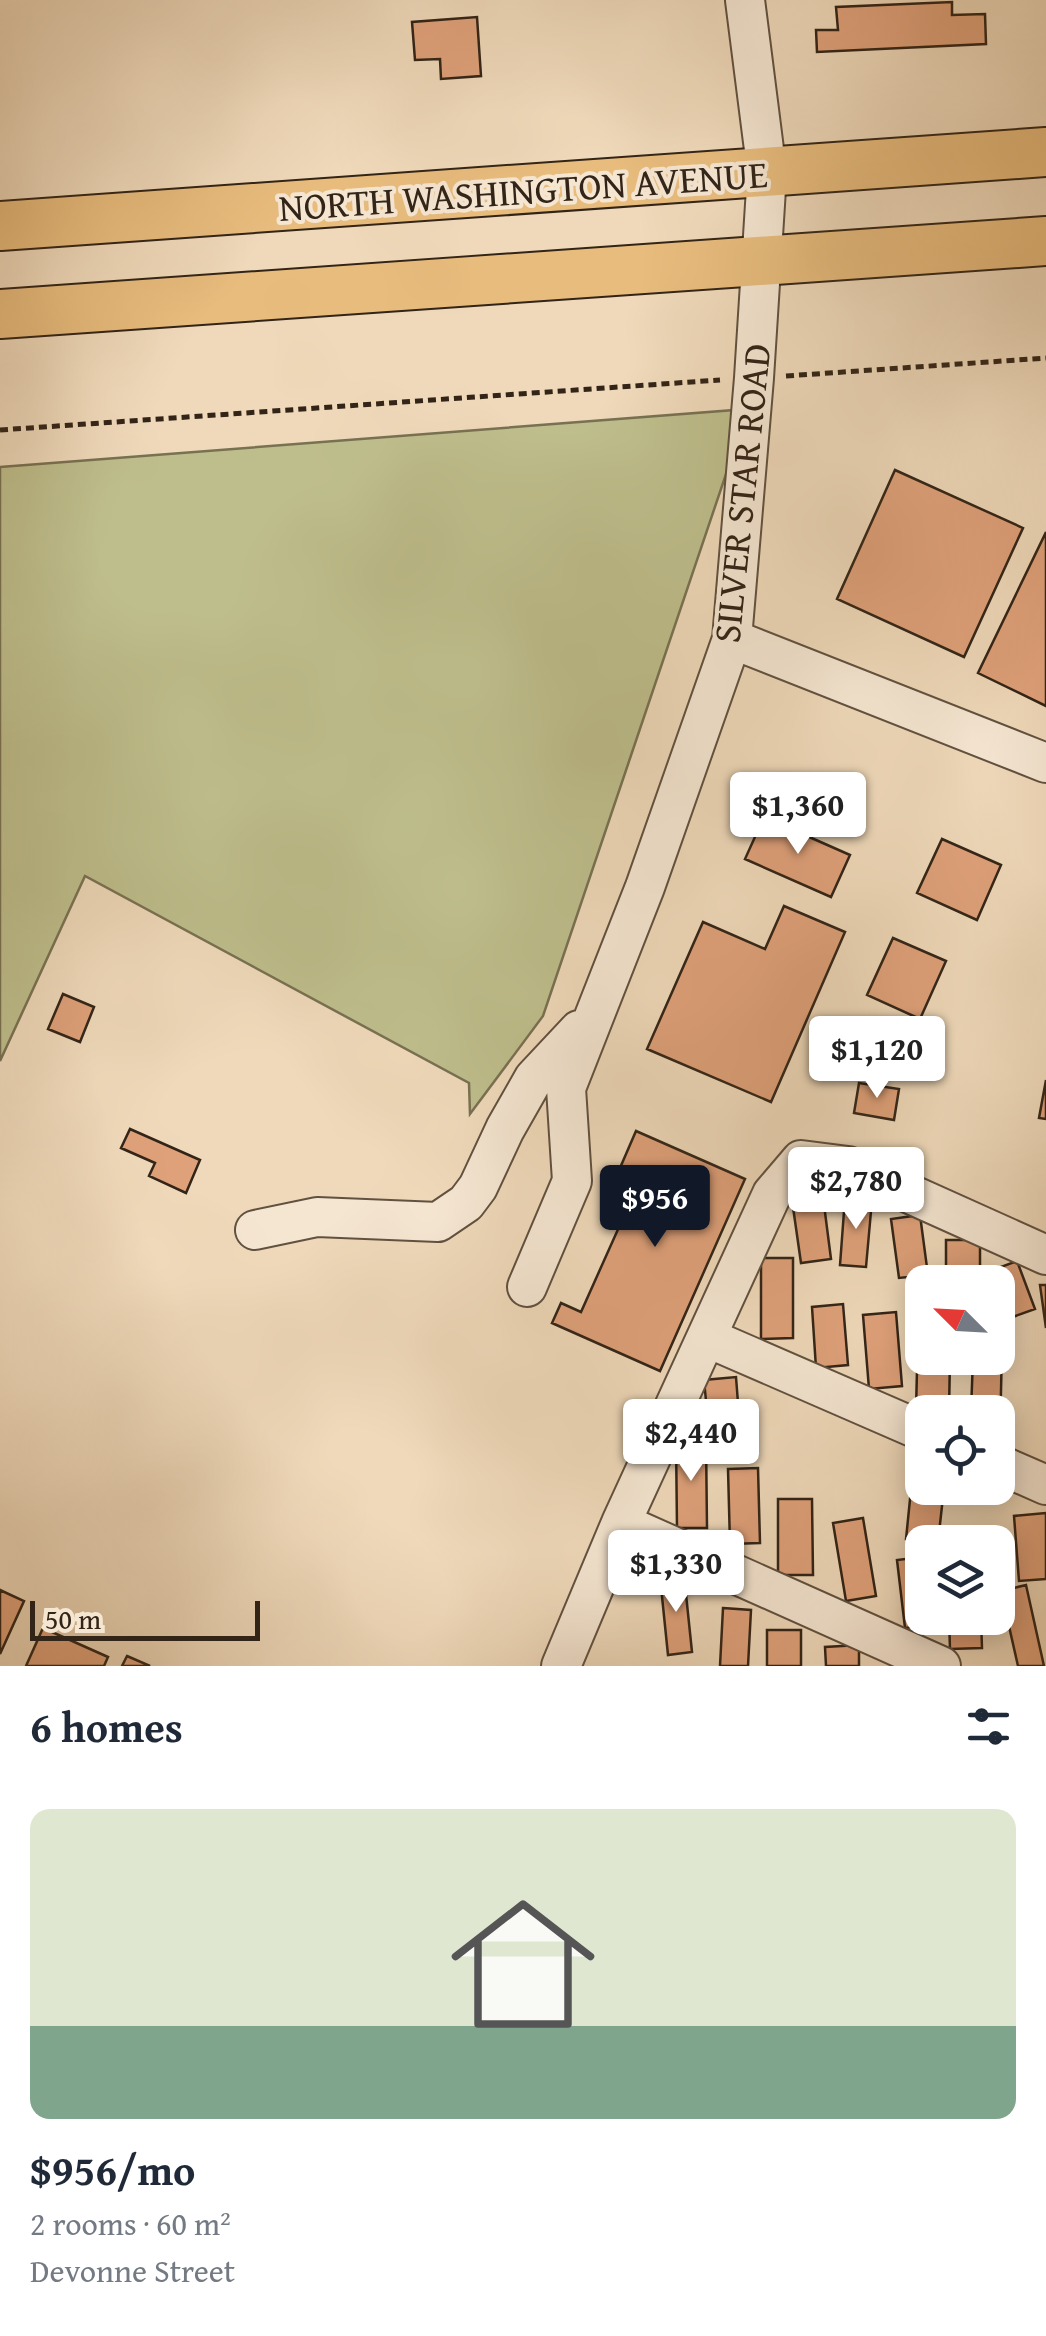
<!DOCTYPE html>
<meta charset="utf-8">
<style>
body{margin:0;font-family:"Gentium Book Plus",serif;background:#f2f2f3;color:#1f2937;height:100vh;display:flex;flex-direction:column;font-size:38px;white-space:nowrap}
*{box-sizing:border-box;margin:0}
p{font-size:32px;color:#747a83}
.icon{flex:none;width:55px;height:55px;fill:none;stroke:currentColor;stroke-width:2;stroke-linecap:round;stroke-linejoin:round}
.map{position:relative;height:1666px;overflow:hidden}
.panel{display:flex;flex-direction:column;background:#fff;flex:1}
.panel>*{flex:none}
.needle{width:65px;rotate:294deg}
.buttons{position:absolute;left:905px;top:1265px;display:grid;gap:20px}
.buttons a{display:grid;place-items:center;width:110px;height:110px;border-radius:20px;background:#fff;box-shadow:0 5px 25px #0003;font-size:50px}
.scale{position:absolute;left:30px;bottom:25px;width:230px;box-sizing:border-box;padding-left:10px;border:5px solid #322417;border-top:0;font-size:28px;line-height:35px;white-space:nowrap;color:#322417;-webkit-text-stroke:8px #f5e6d2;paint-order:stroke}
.price{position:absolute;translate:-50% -85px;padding:0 22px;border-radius:10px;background:#fff;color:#222;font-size:32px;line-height:65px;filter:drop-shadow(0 2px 5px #0008)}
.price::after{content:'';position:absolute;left:50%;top:60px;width:30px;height:22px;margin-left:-15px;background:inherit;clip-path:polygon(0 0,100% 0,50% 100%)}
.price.on{background:#111827;color:#fff}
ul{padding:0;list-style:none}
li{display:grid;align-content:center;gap:20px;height:530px;padding:0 30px}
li+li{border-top:2px solid #e0e1e3}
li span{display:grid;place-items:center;height:310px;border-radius:20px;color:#555}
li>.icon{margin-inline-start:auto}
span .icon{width:180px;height:180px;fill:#fffc;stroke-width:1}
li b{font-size:42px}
h2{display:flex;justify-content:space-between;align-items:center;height:120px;padding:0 30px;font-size:42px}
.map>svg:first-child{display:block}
.green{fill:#bebe8c;stroke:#787152;stroke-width:2.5}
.building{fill:#dfa17a;stroke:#322417;stroke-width:2.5}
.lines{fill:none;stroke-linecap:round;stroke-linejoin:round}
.minor-casing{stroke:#615140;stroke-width:42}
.major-casing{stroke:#322417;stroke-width:52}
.path{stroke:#322417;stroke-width:5;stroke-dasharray:8 5;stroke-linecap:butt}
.minor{stroke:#f5e6d2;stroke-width:38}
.major{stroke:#e8bc7d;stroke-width:48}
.labels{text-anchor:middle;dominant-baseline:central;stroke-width:8;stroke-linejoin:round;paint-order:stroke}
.street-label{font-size:38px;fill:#322417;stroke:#f5e6d2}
</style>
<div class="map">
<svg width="1046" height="1666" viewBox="0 0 1046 1666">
<rect width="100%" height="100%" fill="#efd9ba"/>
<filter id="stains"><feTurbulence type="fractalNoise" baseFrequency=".002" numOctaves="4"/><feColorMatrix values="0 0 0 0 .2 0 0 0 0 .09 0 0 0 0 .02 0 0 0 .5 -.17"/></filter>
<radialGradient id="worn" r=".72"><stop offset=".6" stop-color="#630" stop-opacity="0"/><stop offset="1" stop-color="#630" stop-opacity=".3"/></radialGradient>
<path class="green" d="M748 409 543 1016 470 1114 469 1083 85 876 0 1061V467Z"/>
<path class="building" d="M952 2V15L985 14 986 44 817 52 816 30H838L836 7Z
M477 17 481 76 441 79 440 59 415 60 412 22Z
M895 470 1023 528 964 657 837 599Z
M1046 532V706L978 673Z
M764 817 850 855 831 897 745 859Z
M942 839 1001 865 977 920 917 893Z
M784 906 845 932 771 1102 647 1049 703 922 765 949Z
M893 938 946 961 920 1019 867 995Z
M63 994 94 1007 80 1042 48 1029Z
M1046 1080V1119L1039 1118Z
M859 1083 899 1089 894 1120 854 1113Z
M130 1129 200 1160 186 1193 149 1176 155 1163 121 1148Z
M636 1131 745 1179 660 1371 552 1323 561 1303 581 1312 628 1207 607 1198Z
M822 1189 831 1259 801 1263 791 1193Z
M845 1198 872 1200 866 1267 840 1265Z
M920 1215 928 1275 899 1278 891 1219Z
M946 1240H980V1282H946Z
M761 1258H793V1338L761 1339Z
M1017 1261 1035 1309 1007 1319 998 1282H994L990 1271Z
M1040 1285H1046V1328Z
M843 1304 848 1365 816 1368 812 1307Z
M896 1312 902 1386 869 1389 863 1315Z
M918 1330H922V1358H950L949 1411 916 1410Z
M998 1347H1002L1000 1434 998 1412H971L973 1358H998Z
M736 1377 740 1429 709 1432 704 1380Z
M676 1439H706L707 1528H677Z
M914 1460 922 1461V1488H944L938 1542 906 1539Z
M758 1468 760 1543 730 1544 728 1469Z
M778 1499H812L813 1575H778Z
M1046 1513V1579L1019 1581 1014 1516Z
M863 1518 876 1596 846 1601 833 1523Z
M922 1557V1618H933L934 1625 905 1628 897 1560Z
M684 1575 692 1652 668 1655 660 1577Z
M1026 1585 1044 1666H1018L1001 1591Z
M0 1590 24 1601 0 1654Z
M723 1608 751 1610 748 1666H720Z
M949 1618H981L982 1648 950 1649Z
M43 1628 108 1657 104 1666H26Z
M767 1630H801V1666H767Z
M859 1645V1666H826L825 1647Z
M127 1656 150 1666H122Z"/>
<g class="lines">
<g class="minor-casing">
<path id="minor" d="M732 639 1046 763
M255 1230 317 1217 438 1222 466 1203 478 1187 505 1129 534 1078 579 1030
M527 1287 572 1181 566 1088 645 887 732 639 754 378 767 173 745 0
M708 1338 922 1431
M998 1464 1046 1485
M621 1523 941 1666
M561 1666 621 1523 772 1194 801 1160 848 1166 1046 1255"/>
</g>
<g class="major-casing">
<path id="major" d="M0 226 1046 152
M0 314 1046 241"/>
</g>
<path class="path" d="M786 376 1046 358
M0 430 720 380"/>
<use href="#minor" class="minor"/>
<use href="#major" class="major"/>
</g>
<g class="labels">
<g class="street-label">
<text transform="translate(523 190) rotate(-4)">NORTH WASHINGTON AVENUE</text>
<text transform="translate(741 493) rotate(-84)">SILVER STAR ROAD</text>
</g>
</g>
<rect width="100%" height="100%" filter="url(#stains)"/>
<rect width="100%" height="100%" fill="url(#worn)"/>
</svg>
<div class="buttons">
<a><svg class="needle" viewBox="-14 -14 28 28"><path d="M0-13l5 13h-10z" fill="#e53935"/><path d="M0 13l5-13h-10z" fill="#747a83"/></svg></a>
<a><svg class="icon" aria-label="locate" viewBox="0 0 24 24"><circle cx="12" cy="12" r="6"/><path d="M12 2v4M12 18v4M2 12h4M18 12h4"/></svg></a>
<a><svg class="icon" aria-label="layers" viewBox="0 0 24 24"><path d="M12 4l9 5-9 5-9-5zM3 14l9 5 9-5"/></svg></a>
</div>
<div class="scale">50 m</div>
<b class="price" style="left:798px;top:857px">$1,360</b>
<b class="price" style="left:877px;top:1101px">$1,120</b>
<b class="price" style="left:856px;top:1232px">$2,780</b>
<b class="price on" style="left:655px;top:1250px">$956</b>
<b class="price" style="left:691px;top:1484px">$2,440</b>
<b class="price" style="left:676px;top:1615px">$1,330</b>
</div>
<section class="panel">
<h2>6 homes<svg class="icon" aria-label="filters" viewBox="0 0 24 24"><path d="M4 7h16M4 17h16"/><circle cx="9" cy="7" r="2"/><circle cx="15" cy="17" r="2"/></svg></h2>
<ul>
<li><span style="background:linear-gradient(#dfe7d0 70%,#7fa58c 0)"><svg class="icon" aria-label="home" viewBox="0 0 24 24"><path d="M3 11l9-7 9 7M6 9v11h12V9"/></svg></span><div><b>$956/mo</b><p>2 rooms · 60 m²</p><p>Devonne Street</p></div></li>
</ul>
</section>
